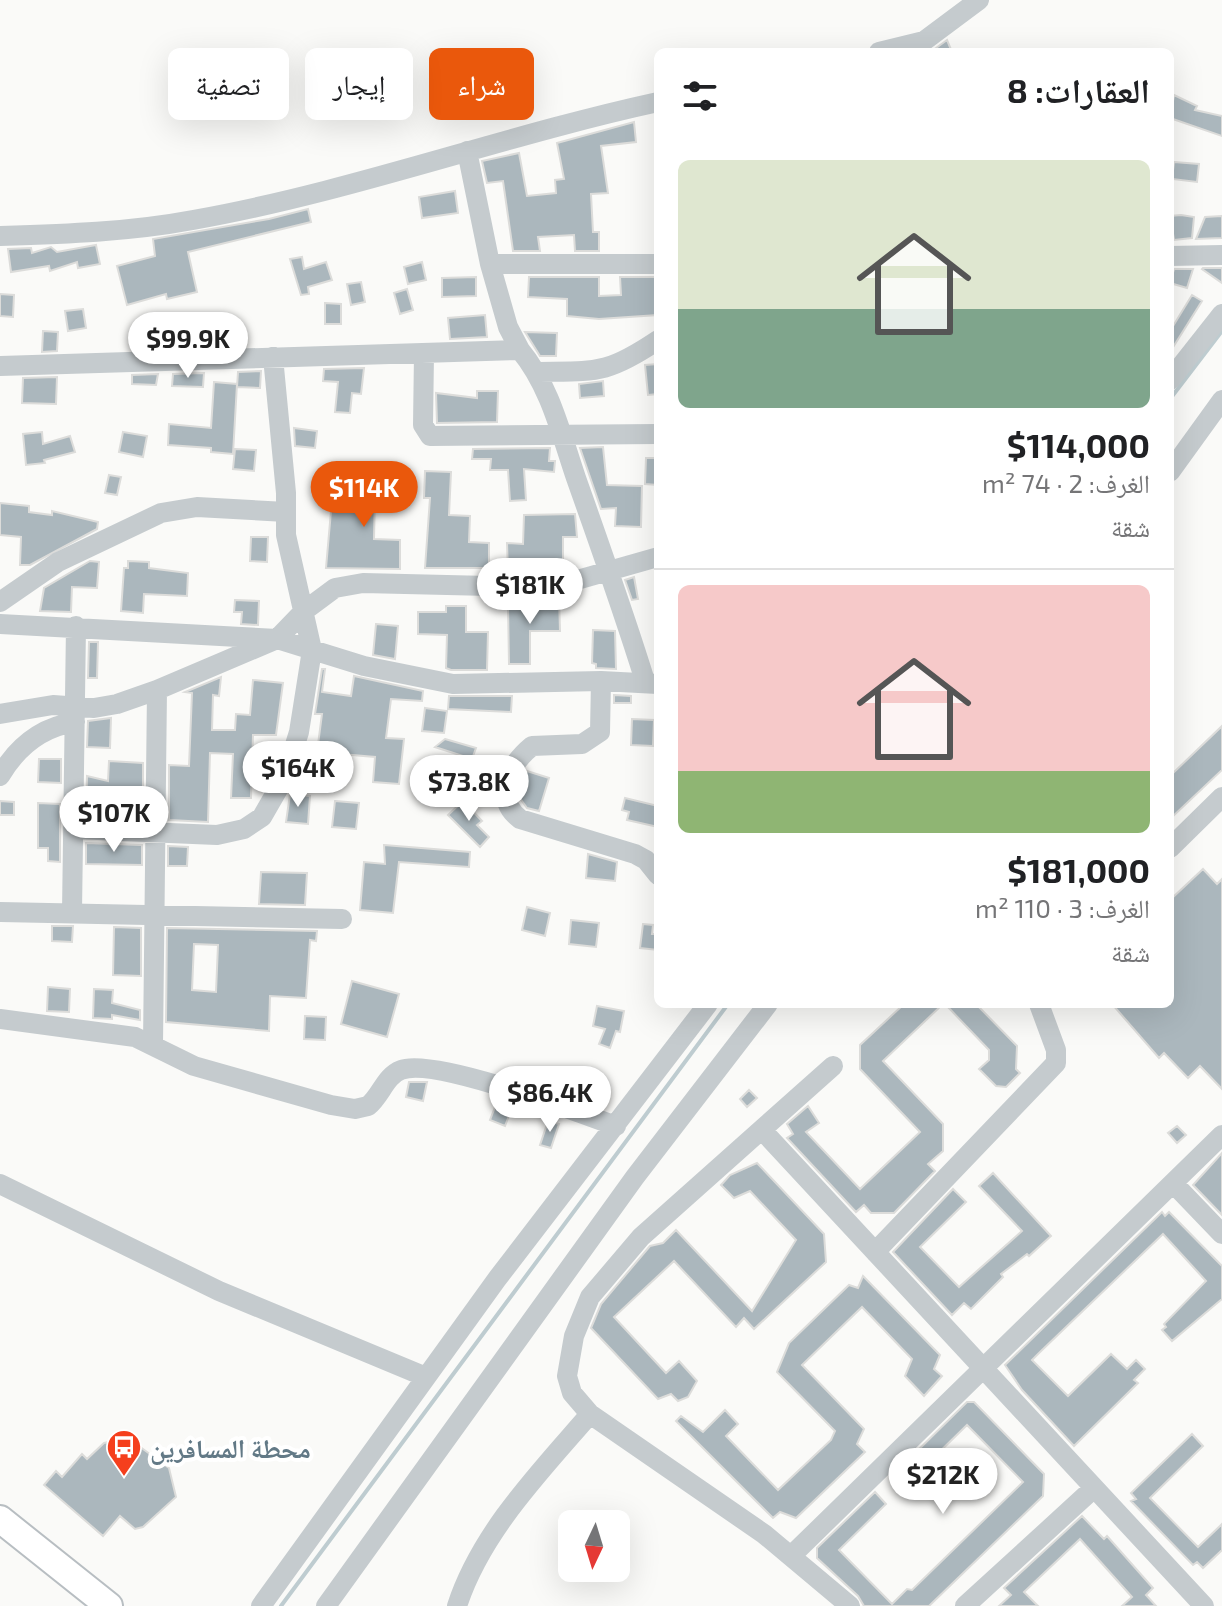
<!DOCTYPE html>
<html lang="ar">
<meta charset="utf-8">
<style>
body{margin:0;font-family:"Exo 2","Noto Naskh Arabic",sans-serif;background:#f2f2f2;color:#202124;direction:rtl;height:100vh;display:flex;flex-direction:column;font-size:30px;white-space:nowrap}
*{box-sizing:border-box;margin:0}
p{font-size:26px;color:#757577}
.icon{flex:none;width:44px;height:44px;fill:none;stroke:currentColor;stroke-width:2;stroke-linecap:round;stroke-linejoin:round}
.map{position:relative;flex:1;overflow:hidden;direction:ltr}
.side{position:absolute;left:654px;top:48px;width:520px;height:960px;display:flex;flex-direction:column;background:#fff;border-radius:12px;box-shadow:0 8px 32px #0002;direction:rtl}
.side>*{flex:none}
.top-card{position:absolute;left:24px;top:48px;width:510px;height:72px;direction:rtl;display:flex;gap:16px}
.needle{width:52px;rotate:184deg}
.fabs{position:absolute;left:558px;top:1510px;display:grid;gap:16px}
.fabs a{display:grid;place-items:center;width:72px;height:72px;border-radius:12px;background:#fff;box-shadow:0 8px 32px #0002;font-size:40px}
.price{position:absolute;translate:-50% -68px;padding:0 18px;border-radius:28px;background:#fff;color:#222;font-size:26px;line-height:52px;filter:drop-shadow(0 2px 4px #0008)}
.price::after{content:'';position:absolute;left:50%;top:48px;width:24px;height:18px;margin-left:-12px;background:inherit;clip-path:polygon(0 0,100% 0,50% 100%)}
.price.on{background:#ea580c;color:#fff}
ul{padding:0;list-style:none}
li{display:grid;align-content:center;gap:16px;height:424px;padding:0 24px}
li+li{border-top:2px solid #e0e0e0}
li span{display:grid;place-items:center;height:248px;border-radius:12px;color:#555}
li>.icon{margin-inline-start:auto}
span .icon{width:144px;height:144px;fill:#fffc;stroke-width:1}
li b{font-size:34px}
h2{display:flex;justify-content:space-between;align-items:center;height:96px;padding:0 24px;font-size:34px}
.chip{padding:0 28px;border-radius:12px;background:#fff;box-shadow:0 8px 32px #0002;font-size:28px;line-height:72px}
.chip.on{background:#ea580c;color:#fff}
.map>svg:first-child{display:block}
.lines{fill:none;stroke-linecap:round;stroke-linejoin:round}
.stream{stroke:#beccd0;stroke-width:4}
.building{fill:#abb7bd;stroke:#dcdcda;stroke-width:2;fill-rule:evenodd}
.major-casing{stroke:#b8bec2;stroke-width:30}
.minor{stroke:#c5cbce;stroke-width:20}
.major{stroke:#fff;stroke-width:26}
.labels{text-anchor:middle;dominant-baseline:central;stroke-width:8;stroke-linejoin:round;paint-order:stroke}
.poi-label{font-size:26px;font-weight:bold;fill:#627986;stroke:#fff;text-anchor:start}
</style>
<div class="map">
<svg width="1222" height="1606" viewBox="0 0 1222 1606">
<rect width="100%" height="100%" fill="#fafaf8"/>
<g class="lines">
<path class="stream" d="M1170 399 1222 331
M281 1606 728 1004"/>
</g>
<path class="building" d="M947 40 952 52H931L932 51Z
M1174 95 1197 106 1195 110 1222 116V136L1170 118Z
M634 122 636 142 601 146 608 193 591 194 593 232H599V251H575L574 235 538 237 540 251H513L503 181 487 183 482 161 519 153 527 196 556 193 555 180 564 179 557 143Z
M1174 162 1199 164 1197 182 1172 179Z
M455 191 458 213 422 218 419 197Z
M308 209 311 222 188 252 197 292 167 299 166 294 127 305 117 266 155 256 153 239 269 219Z
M1181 215 1194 217 1192 238 1174 240 1170 216Z
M1222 216V238L1196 239 1205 217Z
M96 245 100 264 78 268 77 262 50 271 49 266 11 272 8 249 31 248 32 253 51 247 57 252Z
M302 257 304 269 326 262 332 280 308 287 309 294 301 295 290 259Z
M422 262 426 280 408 284 404 267Z
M1203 268H1222V283L1202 269Z
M1174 269H1193L1187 288 1170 283Z
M476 277V296L442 297V278Z
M529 277H599V296L621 295 620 277H658V315L599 319 567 316V299L528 297Z
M361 282 365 302 351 305 347 284Z
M407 289 413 310 400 314 394 293Z
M0 294 14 295 13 317 0 316Z
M1192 295 1202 301 1170 352V331Z
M325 303 341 304V324H325Z
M83 309 86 328 68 331 65 311Z
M485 315 487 337 450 339 448 318Z
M43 331 58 332 57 351 42 352Z
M525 332 557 333 556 356H540Z
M658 364V394L648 395 645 365Z
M364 368 361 394 352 393 350 413 335 412 338 382 323 381 324 369Z
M261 371 260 388 237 387 238 372Z
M204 373 203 387 172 386 173 374Z
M158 374 156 385 132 384V375Z
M57 377 56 404 22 403 23 378Z
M603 381 604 396 580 398 579 384Z
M214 382 237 384 233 454 211 452V448L168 445 169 424 211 428Z
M477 391H498L497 422 437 423 436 393 477 398Z
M294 428 317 431 315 448 295 446Z
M42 432 43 444 70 436 75 452 44 460 45 463 26 465 23 434Z
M123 432 147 436 143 457 119 452Z
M603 447 607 485 642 486 641 527 615 526 616 508 601 509 580 448Z
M550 448 549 461H555L554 472 524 469 526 500 510 501 508 470H490L491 459H472L473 449Z
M235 449 256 450 254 471 233 469Z
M646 458H658V485L645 484Z
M361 471 400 473 399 495 375 494 374 539 400 540V569L326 568 331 511H358Z
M425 471 451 472 449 515 470 516 469 542 489 543V568H425L430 498H424Z
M109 475 121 477 117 495 105 493Z
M0 503 29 506V512L52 515V511L98 522 97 529 30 565H20L21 537 0 535Z
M575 514 577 537H563V569L529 574 508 572 507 543 523 544 524 515Z
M251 537H268L267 562 250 561Z
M90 561 99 562 97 588 72 587 71 612 40 611 44 588Z
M128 561 149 562V568L188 573 187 596 144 594 143 613 121 611 124 568H128Z
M634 577 638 599 632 600 625 580Z
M559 597 560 631H530V664H509L508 606H523V600Z
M235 600 259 601 258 625 241 624 242 612H234Z
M446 606H466V632H488L487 670H451L446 668 447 635 418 634V612H446Z
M376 624 398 626 395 659 373 655Z
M593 630 615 631 616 669 596 668V664L592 663Z
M89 642H98L97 678H88Z
M322 669H325L322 692 351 696 354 676 423 691 422 701 391 699 386 738 404 739 399 784 373 782 375 757 317 752 322 714H315Z
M221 677 219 696 213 695 212 730H235L236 714 250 715 253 680 283 683 276 735H253L251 798H231L233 754 210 753 208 822 169 820V765L189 766 192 693 185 692Z
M614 695 631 696V703H614Z
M449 696H512L511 712 448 709Z
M425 708 447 711 444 733 422 731Z
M111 718 110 748 87 747 88 721Z
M632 719 654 720 653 746 631 745Z
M1222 726V770L1170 819V776Z
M445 739 476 748 472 759 435 747Z
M39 759H61V783L38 782Z
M109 761 143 763V797L110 795 109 817 86 816 87 776 108 781Z
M527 771 549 778 539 811 527 808 519 797 520 785Z
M290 794 310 796 308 824 286 822Z
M625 798 658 806V827L627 820 629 812 622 810Z
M0 801 14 802V815H0Z
M335 801 359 803 356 829 332 827Z
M463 801 482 821 477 825 489 837 480 847 448 815Z
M38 803 60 804V862L48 861V848H38Z
M86 843 142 845V865L86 864Z
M384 845 470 852 469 867 399 862 393 913 360 910 364 862 385 864Z
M168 846 188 847 187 866H168Z
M588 854 617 862 615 881 586 878Z
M1203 869 1217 884 1222 879V1089L1200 1066 1188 1078 1164 1053 1159 1058 1112 1004H1170V900Z
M261 872 307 873 305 905 259 904Z
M527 907 550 913 545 936 522 930Z
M571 920 599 923 596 947 569 944Z
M643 924 653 925 652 934H658V950L640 948Z
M52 926H73L72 942 52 941Z
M114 927 141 928V976L113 975Z
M167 928 317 931 316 941 310 940 306 998 270 996 269 1031 166 1022ZM194 944 218 945 216 992 192 990Z
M352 981 399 994 387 1037 341 1024Z
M48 987 70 989 69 1012 47 1011Z
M94 989 113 990 112 1003 140 1010V1020L112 1015V1019L93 1018Z
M904 1004H943L883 1061 943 1124V1151L928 1164 935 1171 894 1213H871L864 1205 856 1212 787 1138 793 1134 787 1124 808 1106 819 1123 806 1132 860 1189 920 1132 860 1069V1045Z
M945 1004H976L1017 1046 1016 1069 1020 1073 1006 1087 996 1086 979 1069 989 1060V1050Z
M597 1006 624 1011 620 1032 616 1031 610 1048 599 1044 605 1029 593 1026Z
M305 1016 326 1017 325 1040 304 1039Z
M409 1082H427L423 1101 406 1097Z
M749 1090 757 1098 747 1107 740 1099Z
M495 1107 510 1113 505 1126 490 1120Z
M548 1121 559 1124 551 1148 540 1145Z
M1177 1126 1186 1135 1177 1143 1168 1133Z
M1222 1153V1215L1193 1185Z
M757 1163 824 1234 826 1262 754 1329 744 1318 736 1327 674 1261 614 1317 666 1373 679 1361 697 1381 688 1397 678 1401 671 1394 658 1399 591 1328 601 1304 650 1246 663 1243 676 1230 752 1311 796 1240 750 1191 734 1198 721 1185 730 1175Z
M993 1173 1051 1236 1029 1256 1027 1254 1001 1274 1003 1277 971 1309 964 1303 952 1315 893 1252 953 1189 966 1202 920 1247 959 1287 1022 1231 979 1186Z
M1162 1212 1165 1216 1169 1212 1222 1266V1299L1172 1341 1162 1330 1166 1327 1164 1324 1206 1281 1163 1234 1039 1353 1032 1360 1068 1396 1111 1354 1127 1369 1136 1360 1145 1369 1134 1380 1138 1383 1074 1446 1022 1390 1005 1365Z
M863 1276 940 1355 934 1369 942 1376 924 1396 905 1376 912 1359 862 1307 802 1365 864 1429 857 1444 865 1452 796 1518 780 1512 773 1518 676 1421 681 1416 703 1432 725 1410 738 1424 726 1436 778 1490 831 1440 835 1431 777 1372 789 1343 849 1285 858 1288Z
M967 1402H974L1044 1474 1043 1496 929 1606H864L858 1596 817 1558V1548L875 1492 886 1504 839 1550 892 1604 907 1589 912 1590 1023 1482 967 1425 922 1469 910 1458Z
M1192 1434 1203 1446 1150 1498 1198 1547 1222 1524V1550L1203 1568 1197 1562 1193 1565 1131 1501 1136 1499 1131 1493Z
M128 1438 169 1468 176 1497 143 1527 135 1529 120 1516 103 1536 44 1485 56 1471 62 1477 82 1454 87 1459 104 1443Z
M1082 1516 1104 1539 1107 1536 1153 1588 1146 1595 1156 1606H1122L1132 1597 1080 1539 1024 1592 1038 1606H999L1011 1595 1004 1588Z"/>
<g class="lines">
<g class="major-casing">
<path id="major" d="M0 1519 109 1606"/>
</g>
<path class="minor" d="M879 52 924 41 979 0
M467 151 490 264
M0 236C65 234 129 232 193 220 351 192 502 136 658 102
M1170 256 1222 255
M520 350C550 386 561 434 576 478 600 546 624 613 645 681
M424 354 423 425 430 436 658 434
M0 366 520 350 508 327 490 264H658
M536 372C596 371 606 375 658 340
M1170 380 1222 314
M1170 472 1222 400
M0 602 58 562 161 513 197 507 286 512
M0 624 277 639 364 666 453 684 601 681 658 684
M601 681 600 732 582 744 532 746C509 765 492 798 520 819L635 854 646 860 658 875
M0 714 53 705 94 708 117 704 157 690 277 639 304 611 335 588 363 583 529 587 563 584 658 557
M0 776C17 747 42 727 75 722
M74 829 217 835 244 829 262 817 285 777 299 732 312 650 286 535V493L273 357
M1170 848 1222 797
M0 912 342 919
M72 912 76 626
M0 1019 135 1037 194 1066 331 1105 355 1109 368 1106C381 1096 385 1076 401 1070 433 1057 578 1112 616 1126
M153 1044 157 690
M762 1130 1204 1606
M1173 1183 1222 1234
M0 1184 219 1291 426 1377
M875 1252 1056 1063V1050L1039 1004
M590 1414 764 1534 850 1606
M791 1556 1222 1135
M261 1606 497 1279 708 1004
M326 1606 635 1177 768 1004
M457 1606C481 1532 540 1472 590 1414L572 1393 567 1376 574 1336 590 1297 641 1237 833 1066
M965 1606 1094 1488"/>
<use href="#major" class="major"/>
</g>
<defs>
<g id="bus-pin" transform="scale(1.8)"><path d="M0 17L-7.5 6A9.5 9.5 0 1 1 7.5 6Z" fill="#f53f1d" stroke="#fff"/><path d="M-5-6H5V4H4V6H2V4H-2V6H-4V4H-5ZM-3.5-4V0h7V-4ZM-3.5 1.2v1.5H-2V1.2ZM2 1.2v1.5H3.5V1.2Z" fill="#fff"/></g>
</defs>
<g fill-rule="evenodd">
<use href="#bus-pin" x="124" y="1447"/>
</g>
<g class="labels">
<g class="poi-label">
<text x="150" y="1447">محطة المسافرين</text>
</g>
</g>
</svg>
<div class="fabs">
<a><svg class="needle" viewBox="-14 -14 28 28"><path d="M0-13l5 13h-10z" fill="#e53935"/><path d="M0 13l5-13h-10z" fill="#757577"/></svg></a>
</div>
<b class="price" style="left:188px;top:380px">$99.9K</b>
<b class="price on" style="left:364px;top:529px">$114K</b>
<b class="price" style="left:530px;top:626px">$181K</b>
<b class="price" style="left:298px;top:809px">$164K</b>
<b class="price" style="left:469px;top:823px">$73.8K</b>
<b class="price" style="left:114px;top:854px">$107K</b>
<b class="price" style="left:550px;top:1134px">$86.4K</b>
<b class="price" style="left:943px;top:1516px">$212K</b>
<div class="top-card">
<a class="chip on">شراء</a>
<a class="chip">إيجار</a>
<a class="chip">تصفية</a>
</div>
<section class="side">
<h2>العقارات: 8<svg class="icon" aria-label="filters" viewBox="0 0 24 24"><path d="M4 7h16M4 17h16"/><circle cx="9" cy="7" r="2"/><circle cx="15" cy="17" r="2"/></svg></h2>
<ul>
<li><span style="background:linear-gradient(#dfe7d0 60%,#7fa58c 0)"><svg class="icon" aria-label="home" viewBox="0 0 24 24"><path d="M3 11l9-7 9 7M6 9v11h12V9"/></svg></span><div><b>$114,000</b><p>الغرف: 2 · 74 m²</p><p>شقة</p></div></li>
<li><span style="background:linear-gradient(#f6c9c9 75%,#8fb573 0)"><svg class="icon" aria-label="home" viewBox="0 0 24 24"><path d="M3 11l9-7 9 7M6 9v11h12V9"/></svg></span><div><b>$181,000</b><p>الغرف: 3 · 110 m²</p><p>شقة</p></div></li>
</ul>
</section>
</div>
